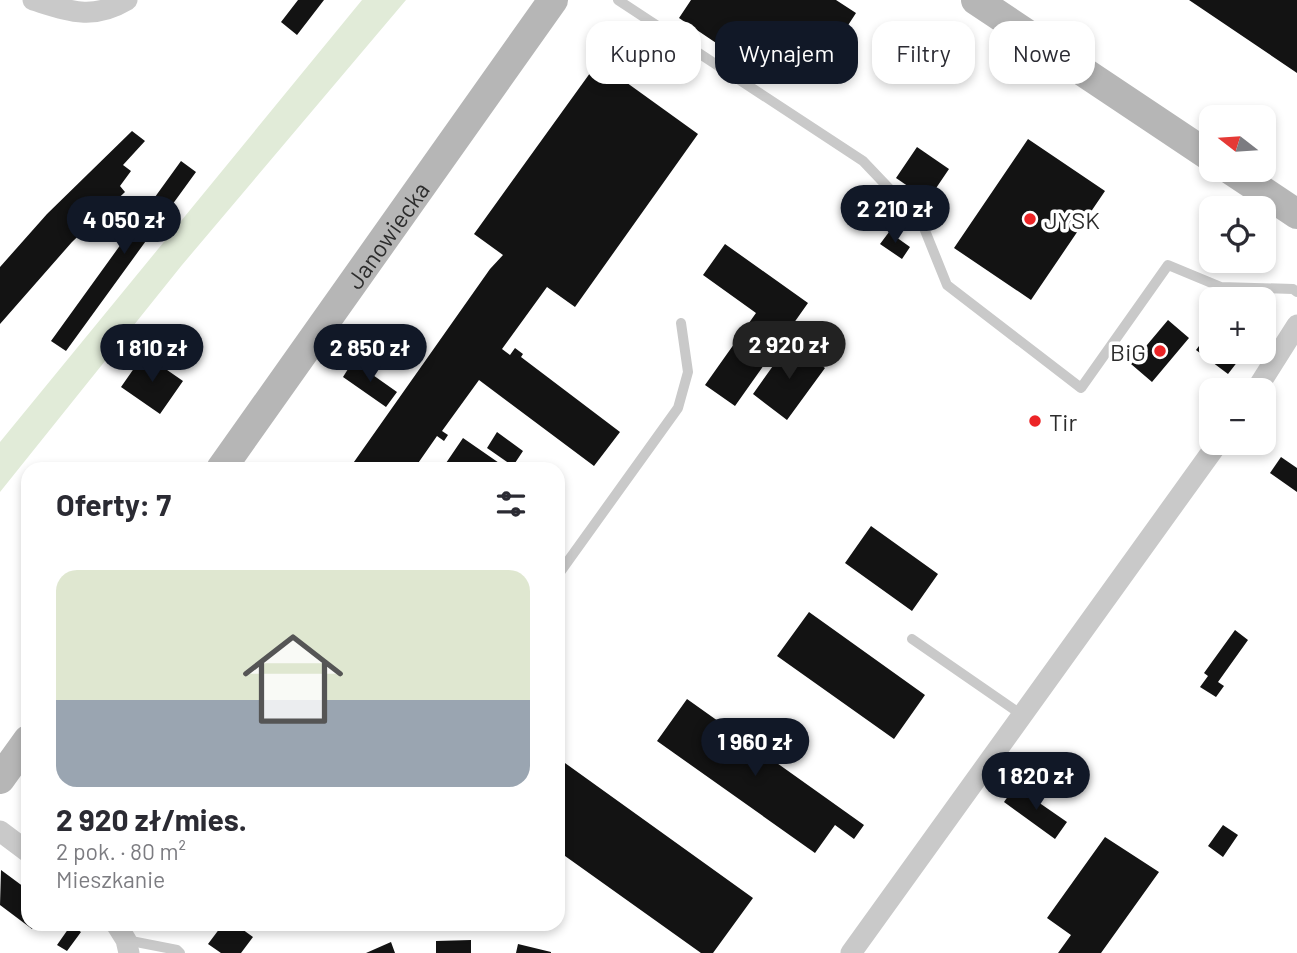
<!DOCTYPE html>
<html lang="pl">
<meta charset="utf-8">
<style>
body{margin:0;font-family:Barlow,sans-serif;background:#f7f7f7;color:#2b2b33;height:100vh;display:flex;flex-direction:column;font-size:26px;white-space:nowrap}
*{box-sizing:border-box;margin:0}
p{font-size:23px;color:#7c7c81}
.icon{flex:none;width:38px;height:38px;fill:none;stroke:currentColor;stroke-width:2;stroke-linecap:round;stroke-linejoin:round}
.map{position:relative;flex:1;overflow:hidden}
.details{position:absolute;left:21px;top:462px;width:544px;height:469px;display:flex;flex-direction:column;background:#fff;border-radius:21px;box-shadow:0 4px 10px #0003}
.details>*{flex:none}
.hud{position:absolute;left:586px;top:21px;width:606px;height:63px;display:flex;gap:14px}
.needle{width:46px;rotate:287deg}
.fabs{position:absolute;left:1199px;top:105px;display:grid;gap:14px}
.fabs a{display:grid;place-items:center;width:77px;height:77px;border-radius:14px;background:#fff;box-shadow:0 4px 10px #0003;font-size:35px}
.price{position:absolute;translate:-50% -60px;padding:0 16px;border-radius:24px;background:#111827;color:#fff;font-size:23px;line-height:46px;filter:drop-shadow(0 2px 4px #0008)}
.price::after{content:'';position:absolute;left:50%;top:42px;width:21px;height:16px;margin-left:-10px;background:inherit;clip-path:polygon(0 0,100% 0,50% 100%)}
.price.selected{background:#222;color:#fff}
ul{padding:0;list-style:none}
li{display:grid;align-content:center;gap:14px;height:371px;padding:0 35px}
li span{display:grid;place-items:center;height:217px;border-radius:21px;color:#555}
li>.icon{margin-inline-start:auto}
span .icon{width:126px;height:126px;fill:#fffc;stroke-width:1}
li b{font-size:30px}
h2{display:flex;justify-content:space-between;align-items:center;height:84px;padding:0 35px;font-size:30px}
.tag{padding:0 24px;border-radius:21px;background:#fff;box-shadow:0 4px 10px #0003;font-size:24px;line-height:63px}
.tag.selected{background:#111827;color:#fff}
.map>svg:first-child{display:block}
.green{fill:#e1ebd8}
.building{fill:#131313}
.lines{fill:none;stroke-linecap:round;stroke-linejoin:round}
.lane{stroke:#c9c9c9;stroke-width:10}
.street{stroke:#c9c9c9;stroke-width:21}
.secondary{stroke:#b6b6b6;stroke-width:30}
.poi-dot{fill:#ec2426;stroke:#fff;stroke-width:2.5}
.labels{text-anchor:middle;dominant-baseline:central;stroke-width:7;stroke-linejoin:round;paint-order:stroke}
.poi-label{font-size:24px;fill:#2c2c2c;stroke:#fff;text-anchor:start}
.street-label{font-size:24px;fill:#2c2c2c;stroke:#fff}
</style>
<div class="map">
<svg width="1297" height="953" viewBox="0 0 1297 953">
<rect width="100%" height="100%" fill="#fff"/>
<path class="green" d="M362 0H406L182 265 0 492V442Z"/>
<path class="building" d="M298 0H324L297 35 281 22Z
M691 0H836L856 13 810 84 742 38 731 53 679 18Z
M1189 0H1297V73Z
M598 62 698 134 575 307 547 287 502 349 510 355 515 348 523 354 521 357 620 432 594 466 479 380 442 431 448 435 444 441 437 436 414 469H349L490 269 503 255 474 234Z
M132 131 145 141 123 165 131 171 120 186 125 192 72 242 0 324V267L47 214Z
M1028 139 1105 191 1031 300 954 248Z
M917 147 949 169 928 200 896 178Z
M181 161 196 172 66 351 51 341Z
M889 232 910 247 902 259 880 244Z
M725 244 808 303 735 406 705 385 756 313 703 275Z
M1168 320 1189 338 1152 382 1131 364Z
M1211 330V352H1245L1228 374 1196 350Z
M790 342 825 368 787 420 753 394Z
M144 354 183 381 160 414 121 387Z
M353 361 397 392 386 407 343 377Z
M497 432 523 451 513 466 487 448Z
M463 438 502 465 499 469H439L444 462 446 463Z
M1281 457 1297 468V492L1270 473Z
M871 526 938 574 912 611 845 563Z
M809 612 925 695 894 739 777 656Z
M1235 630 1248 640 1218 682 1224 686 1216 697 1200 687 1208 676 1204 673Z
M687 699 864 825 854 839 835 825 815 853 657 741Z
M558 758 753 898 713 953H701L558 851Z
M1015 786 1067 822 1055 839 1004 802Z
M1223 825 1238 835 1223 857 1208 846Z
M1105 837 1159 872 1101 953H1058L1071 935 1047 918Z
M1 870 28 890V924H36L32 929 0 905Z
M223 924H235L253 937 241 953H221L208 944Z
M71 925 81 932 67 951 57 945Z
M471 940V953H436V941Z
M391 942 395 953H366Z
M518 944 551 952V953H516Z"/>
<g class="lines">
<path class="lane" d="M618 0 863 161 922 223 947 285 1081 388 1168 265 1221 287 1293 289 1297 292
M558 575 678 408 688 372 681 323
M912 639 1022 715
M126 940 177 950 180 953"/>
<path class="street" d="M33 0C69 11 92 21 127 0
M1256 390 1297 325
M0 831 28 852
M116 924 126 940 129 953
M851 953 1218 443"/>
<g class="secondary">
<path d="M976 0 1211 157"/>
<path d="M1231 170 1297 214"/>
<path id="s1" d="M221 469 553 0"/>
<path d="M0 779 28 740"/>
</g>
</g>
<g class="poi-dot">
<circle cx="1030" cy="219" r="7"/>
<circle cx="1160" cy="351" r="7"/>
<circle cx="1035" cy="421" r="7"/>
</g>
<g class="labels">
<g class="poi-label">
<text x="1044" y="219">JYSK</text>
<text x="1146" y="351" text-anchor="end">BiG</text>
<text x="1049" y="421">Tir</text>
</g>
<g class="street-label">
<text stroke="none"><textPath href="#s1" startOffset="287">Janowiecka</textPath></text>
</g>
</g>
</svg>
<div class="fabs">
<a><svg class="needle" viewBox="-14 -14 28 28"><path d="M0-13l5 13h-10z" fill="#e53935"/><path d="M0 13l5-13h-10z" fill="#7c7c81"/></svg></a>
<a><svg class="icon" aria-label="locate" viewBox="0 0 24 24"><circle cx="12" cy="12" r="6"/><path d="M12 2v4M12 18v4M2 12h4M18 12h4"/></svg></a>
<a>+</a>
<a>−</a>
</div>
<b class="price" style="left:895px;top:245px">2 210 zł</b>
<b class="price" style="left:124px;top:256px">4 050 zł</b>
<b class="price selected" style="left:789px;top:381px">2 920 zł</b>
<b class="price" style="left:152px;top:384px">1 810 zł</b>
<b class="price" style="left:370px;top:384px">2 850 zł</b>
<b class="price" style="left:755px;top:778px">1 960 zł</b>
<b class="price" style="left:1036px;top:812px">1 820 zł</b>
<div class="hud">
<a class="tag">Kupno</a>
<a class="tag selected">Wynajem</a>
<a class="tag">Filtry</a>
<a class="tag">Nowe</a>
</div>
<section class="details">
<h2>Oferty: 7<svg class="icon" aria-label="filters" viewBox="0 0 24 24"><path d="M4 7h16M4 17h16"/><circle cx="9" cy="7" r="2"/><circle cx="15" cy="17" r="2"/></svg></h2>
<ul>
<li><span style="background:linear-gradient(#dfe7d0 60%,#9aa5b1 0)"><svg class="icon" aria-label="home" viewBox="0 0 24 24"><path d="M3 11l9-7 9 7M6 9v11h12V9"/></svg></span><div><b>2 920 zł/mies.</b><p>2 pok. · 80 m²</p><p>Mieszkanie</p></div></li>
</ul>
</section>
</div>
